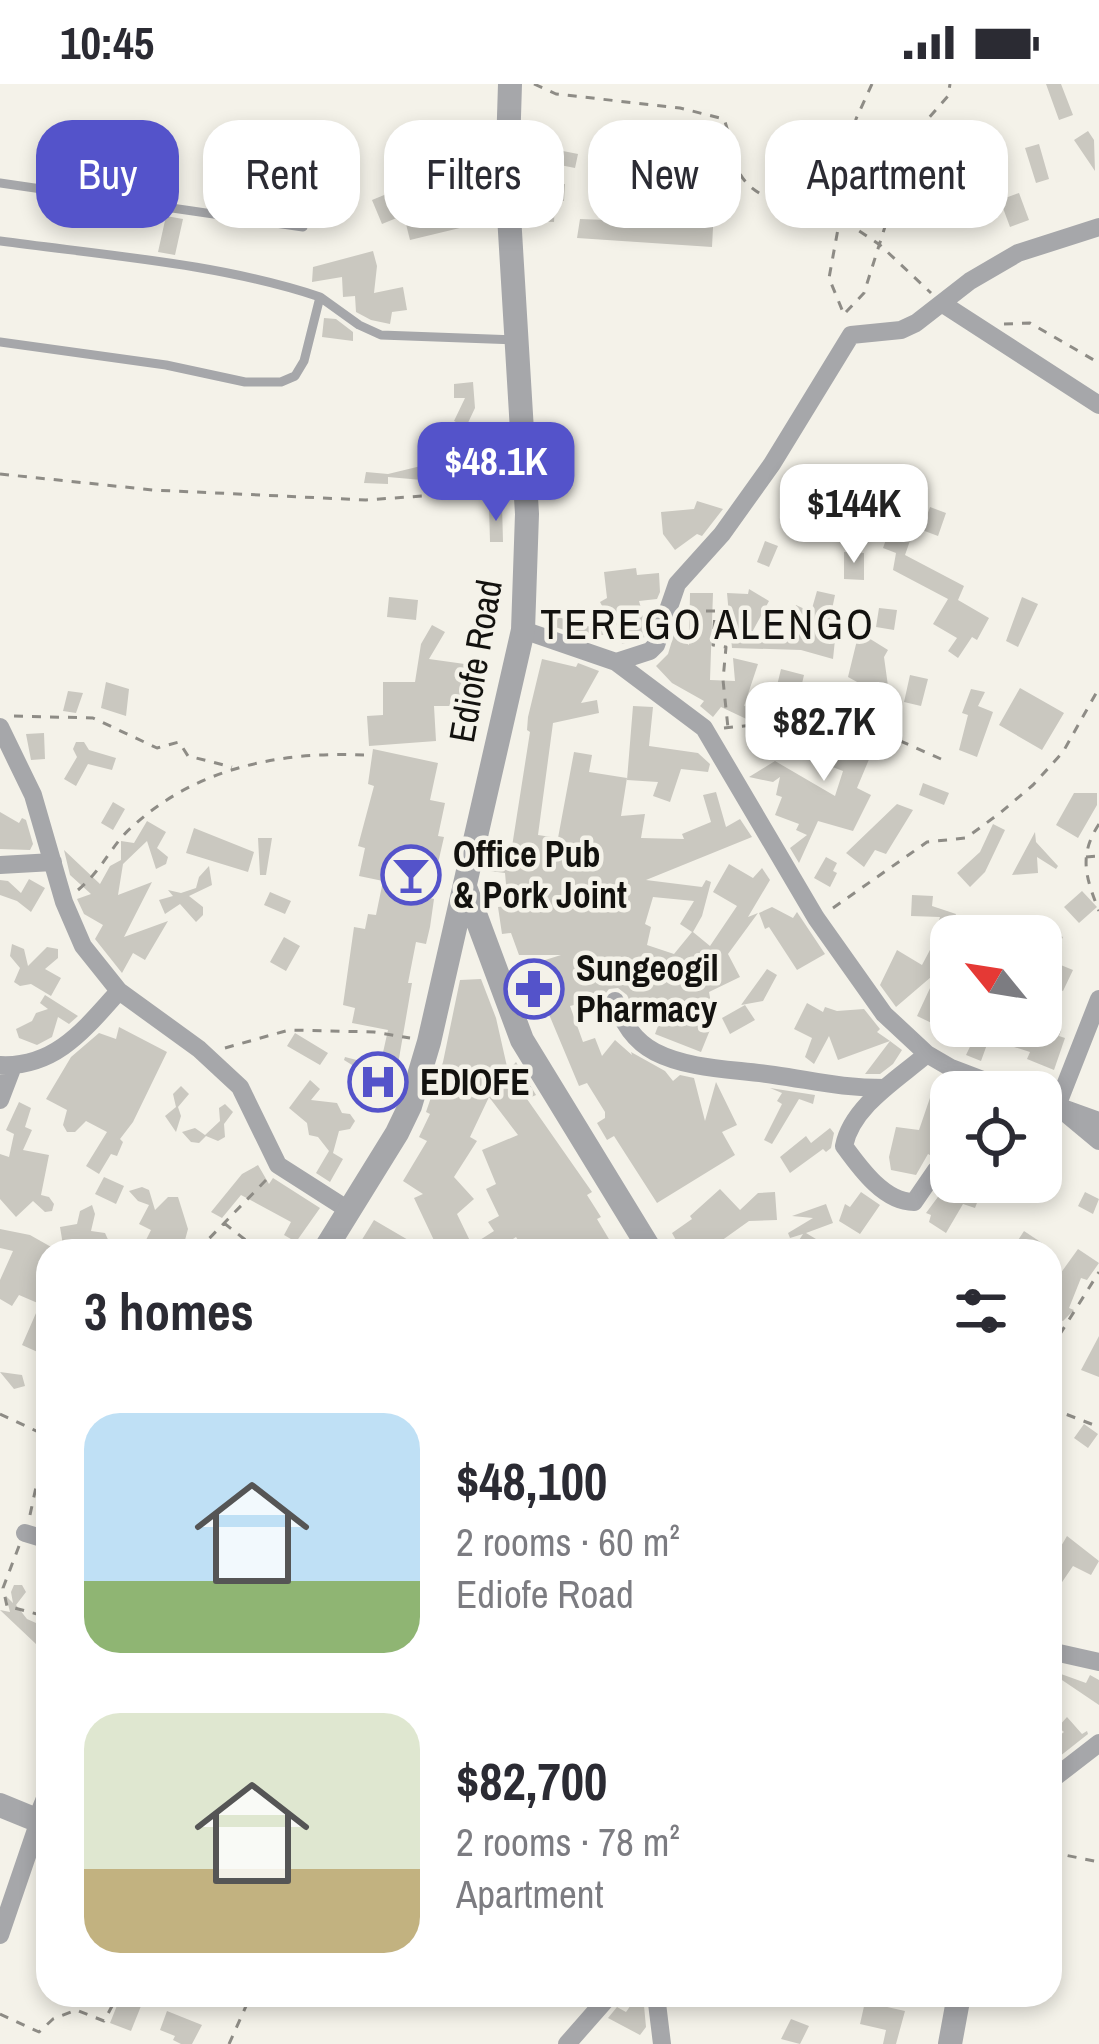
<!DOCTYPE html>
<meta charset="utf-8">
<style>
body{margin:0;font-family:"Archivo Narrow",sans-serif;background:#f7f7f7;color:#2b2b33;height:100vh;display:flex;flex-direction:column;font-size:45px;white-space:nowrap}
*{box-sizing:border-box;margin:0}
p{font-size:39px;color:#7c7c81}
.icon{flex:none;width:66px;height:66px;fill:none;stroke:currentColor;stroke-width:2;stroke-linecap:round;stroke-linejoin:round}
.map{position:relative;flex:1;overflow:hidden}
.panel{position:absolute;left:36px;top:1155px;width:1026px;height:768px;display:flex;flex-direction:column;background:#fff;border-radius:36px;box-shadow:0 6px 18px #0003}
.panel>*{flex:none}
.top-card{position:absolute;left:36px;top:36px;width:1029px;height:108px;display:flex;gap:24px}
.needle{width:78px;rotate:300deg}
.fabs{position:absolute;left:930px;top:831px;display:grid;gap:24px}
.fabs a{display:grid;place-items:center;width:132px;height:132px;border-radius:24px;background:#fff;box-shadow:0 6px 18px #0003;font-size:60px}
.price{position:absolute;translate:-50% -102px;padding:0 27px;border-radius:24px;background:#fff;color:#222;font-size:39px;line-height:78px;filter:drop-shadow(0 3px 6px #0008)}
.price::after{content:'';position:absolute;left:50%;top:72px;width:36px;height:27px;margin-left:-18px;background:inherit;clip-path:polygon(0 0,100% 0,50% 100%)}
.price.active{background:#5453ca;color:#fff}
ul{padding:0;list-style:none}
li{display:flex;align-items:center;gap:36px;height:300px;padding:0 48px}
li span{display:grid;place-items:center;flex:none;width:336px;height:240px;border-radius:36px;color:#555}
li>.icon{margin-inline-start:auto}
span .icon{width:144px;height:144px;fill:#fffc;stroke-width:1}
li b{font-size:51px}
h2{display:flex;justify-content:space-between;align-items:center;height:144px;padding:0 48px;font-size:51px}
.pill{padding:0 42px;border-radius:36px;background:#fff;box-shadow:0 6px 18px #0003;font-size:42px;line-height:108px}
.pill.active{background:#5453ca;color:#fff}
.status{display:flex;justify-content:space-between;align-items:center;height:84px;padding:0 60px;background:#fff;direction:ltr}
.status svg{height:33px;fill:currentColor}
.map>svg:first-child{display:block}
.building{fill:#cac8c0;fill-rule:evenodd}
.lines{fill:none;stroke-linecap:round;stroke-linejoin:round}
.path{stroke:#8e8c86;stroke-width:3;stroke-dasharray:9 9;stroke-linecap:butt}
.service{stroke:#a6a7aa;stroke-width:9}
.minor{stroke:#a6a7aa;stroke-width:18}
.tertiary{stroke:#a6a7aa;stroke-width:24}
.labels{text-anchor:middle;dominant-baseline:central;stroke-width:9;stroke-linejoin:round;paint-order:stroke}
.street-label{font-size:36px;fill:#13120f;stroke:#f4f2e9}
.poi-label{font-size:36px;font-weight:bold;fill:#13120f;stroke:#f4f2e9;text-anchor:start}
.quarter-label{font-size:42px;letter-spacing:3px;fill:#13120f;stroke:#f4f2e9}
</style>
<div class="status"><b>10:45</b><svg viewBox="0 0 49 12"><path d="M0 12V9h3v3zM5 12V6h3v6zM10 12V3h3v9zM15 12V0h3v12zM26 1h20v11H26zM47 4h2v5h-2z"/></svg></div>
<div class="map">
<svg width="1099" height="1960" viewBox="0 0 1099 1960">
<rect width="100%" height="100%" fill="#f4f2e9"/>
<path class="building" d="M1046 0H1061L1073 31 1059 36Z
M1088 47 1094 56 1095 87 1074 56Z
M604 56 675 73 670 95 598 78Z
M1039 60 1049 95 1036 99 1025 64Z
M538 62 578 70 575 84 535 76Z
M534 99 565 100 564 117H555L554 138 532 137Z
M389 109 399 133 382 140 372 116Z
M1019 109 1029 136 1010 143 1000 116Z
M448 112 453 129 461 128 464 143 410 156 406 140 426 136 422 121Z
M664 121 714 124 712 163 577 154 580 135 661 138Z
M166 132 183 135 175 171 158 168Z
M373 167 377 182 374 209 403 203 407 226 392 228 390 240 371 236 356 228 355 212 343 213 342 193 312 198 313 183Z
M324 234 336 235 353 248V257L322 253Z
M473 298 475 324 466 343 454 337 465 314H454V300Z
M421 382 422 396 388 393V400L364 399 366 388 388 390Z
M697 417 723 425 702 452 697 450 675 466 663 450 661 428 694 425Z
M502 421 503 458H490L489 422Z
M930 423 946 429 938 452 922 446Z
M890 444 912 451 905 471 964 502 958 516 989 534 977 556 972 553 958 574 948 567 957 554 933 540 948 515 893 486 896 469 883 464Z
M765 457 778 462 769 483 757 478Z
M844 468 864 469V496L844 495Z
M636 484 637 491 659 489 660 508 657 515 639 517 647 545 645 553 622 560 615 535 610 537 600 518 607 514 604 488Z
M749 505 769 517 750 552 788 557 796 521 811 528 817 507 835 511 830 535 837 536 833 575 801 566 732 564 727 509 748 510Z
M690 509H713L710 596 735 597 733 574 758 580 744 622 774 614 781 585 804 591 800 608 785 604 794 663 784 665 746 652 770 646 721 623 713 633 700 622 704 617 672 599 656 582 668 570 674 550 689 561Z
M389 513 418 516 416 536 387 533Z
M1022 513 1038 520 1018 563 1006 557Z
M879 524 897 526 894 546 876 543Z
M558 533 607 548 606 551H580L555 543Z
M432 541 445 548 429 575 479 582 475 596 466 594V622H434L436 657 369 662 367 632 383 631V598H415L421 560Z
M859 548 888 566 884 573 888 602 868 604 848 593Z
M542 575 576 583 578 579 599 587 581 619 597 616 599 629 553 639 538 751 558 754 574 668 592 671 589 688 627 694 621 732 645 730 641 754 684 755 682 750 711 738 703 711 716 708 726 743 740 735 752 753 646 796 702 803 706 796 711 798 702 832 693 848 710 862 737 822 713 808 729 780 753 794 762 784 770 796 748 833 758 829 728 870 740 893 709 908 714 936 701 968 655 950 664 926 636 931 627 911 618 904 609 905 602 914 570 922 583 958 595 954 602 972 615 956 632 971 631 968 665 987 673 997 680 991 694 994 705 1037 716 998 737 1041 722 1048 735 1071 657 1119 614 1052 607 1056 597 1039 605 1034V1028L587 999 579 1002 548 928 542 929 533 911 523 883 561 871H519L511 849 502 850 498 823 508 822 505 789 490 787 493 766 511 769 530 648 527 646 528 633ZM653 813 694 817 680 840 692 848 674 870 647 861 651 843 645 840Z
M910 591 928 595 921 622 904 618Z
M106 598 129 605 126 632 101 624Z
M1020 604 1064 629 1042 666 999 641Z
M971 605 985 608 978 622 993 628 977 673 959 666 968 631 962 629Z
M68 607 83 609 76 629 63 627Z
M831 621 850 624 842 653 875 661 857 704 871 711 853 747 818 737 799 779 790 764 807 751 796 746 799 740 775 731 782 713 776 711 780 693 773 698 749 693 775 677 835 712 843 687 814 676Z
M633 622 653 623 649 662 698 669 710 680 708 688 681 685 670 718 653 712 658 698 627 696Z
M44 649 45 675 31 676 26 650Z
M76 658H84L89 666 116 674 112 686 88 680 76 702 64 695 77 673 73 665Z
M373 665 438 679 430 716 445 719 438 752 444 753 430 814 434 815 430 843 426 860 416 858 408 899H412L397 986 403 988 395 1016 365 1008 370 992 344 976 345 973 380 982 388 946 352 939 355 924 343 921 354 843 365 845 368 830 376 831 383 797 359 792 365 764 358 762 374 702 368 700Z
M923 699 949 709 944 721 919 711Z
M1074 709H1097V721L1078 754 1056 741Z
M113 718 125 725 113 746 101 739Z
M897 720 913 726 886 770 875 766 864 783 846 769Z
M0 728 19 739 22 734 26 736 33 760 30 766 0 765Z
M147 737 166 748 157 764 168 773 166 780 156 785 147 757 123 780 118 811 152 798 124 853 168 837 145 876 133 869 122 889 95 855 103 841 84 830 77 815 91 810 70 791 64 766 100 800 110 782 121 776V757L134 759Z
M993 740 1005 746 985 788 970 803 957 789 980 768Z
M194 744 254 768 248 788 186 769Z
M1035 748 1036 758 1058 782 1056 785 1037 773 1038 789 1012 791Z
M258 754H272L266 791H260Z
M826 773 837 779 833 787 837 789 830 803 814 794Z
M209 782 212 801 189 812 203 823V831L196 838 180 820 165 830 159 816 173 812 168 806 181 809 196 804 199 793Z
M29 795 45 804 31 828 17 817 0 811V796L8 797 21 809Z
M1082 807 1097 823 1079 839 1064 823Z
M270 808 291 817 285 830 264 821Z
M912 811 933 812 932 822 956 830 949 848 951 914 938 942 917 932 938 887 896 923 880 901 897 866 922 881 940 847 936 846 940 833 911 832Z
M772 823 793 834 797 828 825 870 797 886 769 843 765 845 759 829Z
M1051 847 1063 853 1051 877 1073 886 1063 907 1051 902 1053 897 1043 891 1041 895V867Z
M284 853 300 862 286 887 270 878Z
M12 860 24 865 28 882 47 863 58 865V874L45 885 61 894 51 912 31 900 20 902 14 898 20 884 10 872Z
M767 885 777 891 763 917 741 921Z
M481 895 496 934 508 987 516 978 536 1011 527 1015 592 1108 587 1111 601 1133 597 1135 616 1167H525L516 1153 495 1167H439L414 1114 423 1110 403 1097 427 1057 419 1053 430 1030 426 1028 443 978 460 896ZM489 1013 518 1051 482 1066 496 1100 486 1105 499 1132 488 1138 494 1147 472 1161 457 1130 474 1115 454 1093 477 1057 470 1053Z
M45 911 78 932 69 940 58 933 52 953 37 961 19 954 16 945 32 937 36 929 48 925 40 919Z
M807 919 823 928 825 923 837 927 864 925 880 945 877 948 890 957 838 976 829 952 814 980 805 973 812 954 794 945Z
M745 921 755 936 730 950 722 934Z
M980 942H1046L1061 947 1059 952 1065 954 1054 986 1027 975 1030 968 989 955 981 977 966 971Z
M119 943 167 968 133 1038 120 1055 123 1058 117 1072 111 1070 99 1090 86 1082 107 1048 86 1037 75 1048H67L63 1041 67 1026 46 1015 71 973 99 949 116 955Z
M295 949 328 969 320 981 287 962Z
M890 957 902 966 893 980 880 990H865Z
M310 996 320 1005 311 1016 337 1019 342 1029 350 1030 355 1037 350 1045 339 1047 333 1069 343 1075 330 1098 316 1089 329 1067 318 1053 309 1051 307 1039 289 1024Z
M181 1002 189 1010 178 1023 181 1032 176 1048 165 1032 176 1023 173 1010Z
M770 1004 815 1011 813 1020 799 1015 772 1060 764 1056 782 1020 777 1017 782 1009Z
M932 1008 951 1016V1082L928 1070 916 1091 891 1086 889 1073 896 1043 919 1046Z
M19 1018 31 1024 25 1043 32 1046 23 1066 49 1071 41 1111 49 1113 54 1120 52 1127 45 1128 33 1117 16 1133 0 1115V1070L9 1073 14 1050 6 1046Z
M225 1020 233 1028 224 1040 225 1053 218 1057 206 1052 199 1059 191 1058 182 1048 195 1044 205 1051 220 1037 219 1024Z
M830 1044 834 1049 831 1064 826 1068 823 1065 790 1089 780 1073 806 1052 811 1059Z
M258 1081 269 1100 273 1094 320 1124 296 1158 284 1151 291 1138 241 1111 222 1134 211 1128 242 1090Z
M104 1093 124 1102 116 1120 95 1110Z
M949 1098H985L975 1124 963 1120 946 1149 929 1138 931 1131 926 1129Z
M142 1103 149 1106 155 1126 168 1113H178L188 1145 182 1167H151L143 1162 151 1146 139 1140 149 1121 138 1117 129 1107Z
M720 1105 740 1126 758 1109 775 1108 777 1136 749 1137 707 1167H682L672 1149 692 1135 690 1132Z
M861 1108 880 1121 860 1150 839 1137 845 1120 850 1123Z
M1085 1108 1099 1115 1093 1130 1078 1122Z
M826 1120 833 1139 806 1149 836 1167H792L803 1150 790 1154 788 1149 813 1134 792 1132Z
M92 1121 95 1130 91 1147 105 1149 111 1162 101 1164 80 1157 81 1167H64L60 1143 77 1140 80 1127Z
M374 1136 427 1167H355Z
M0 1145 30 1151 53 1164 36 1192 48 1197V1255L42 1270 22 1261 40 1220 19 1211 12 1222 0 1215V1196L13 1167 0 1164Z
M1024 1147 1042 1159 1036 1167H1011Z
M1078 1165 1099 1179 1087 1196 1081 1194 1069 1224 1074 1226 1063 1237 1050 1232V1204Z
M1099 1252V1293L1081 1286Z
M0 1288 22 1291 25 1302 14 1305Z
M1084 1340 1098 1350 1088 1364 1074 1354Z
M1067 1452 1099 1477 1091 1491 1073 1482 1058 1504 1050 1499V1481Z
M14 1501H22L26 1508 16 1521 27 1535 45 1543 36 1560 0 1526 10 1528 6 1512 13 1519 11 1508Z
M1061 1590 1086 1599 1090 1591 1099 1596V1621L1059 1594Z
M1067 1633 1082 1650 1087 1647 1088 1650 1050 1680V1659L1064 1648 1058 1643Z
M638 1911H643L646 1943 640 1951 608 1934 617 1923 626 1928Z
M120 1914 141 1922 131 1947 110 1939Z
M865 1918 905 1927 896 1960H883L886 1946 860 1940Z
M167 1927 202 1941 192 1960H181L173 1956 175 1952 160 1946Z
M791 1935 809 1942 800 1960 781 1955Z"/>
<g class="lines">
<path class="path" d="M534 0 556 10 680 24 724 35C730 51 731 68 737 83 750 121 808 124 840 134L829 194 845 233
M872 0 856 35 840 134 880 161 931 209
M846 228 864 209 914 51 948 12 950 0
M1004 240 1030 239 1099 279
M0 390 153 406 366 416 507 406
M688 527H715L713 561 726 563 723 596 728 644
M14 632 93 634 157 664 179 658 188 672 232 683
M724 644 821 634 880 648 941 675
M1099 740C1078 772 1086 794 1099 827
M1086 773 1099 772
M78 806C104 784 111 761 132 743 195 684 281 667 364 671
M833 824 927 758 966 754 1000 729 1033 701 1063 668 1099 604
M225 964 289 946 374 948 410 954
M942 1074 951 1059
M224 1139 248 1158 251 1167
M197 1167 267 1095
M48 1264 44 1279 48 1314
M1050 1266 1099 1188
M1050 1324 1099 1343
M0 1330 47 1352
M30 1431 47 1352 48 1320
M19 1462 3 1504 7 1522 48 1533V1593
M1050 1768 1099 1778
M0 1930 39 1948 53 1935 76 1926 104 1937 118 1911
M229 1960 251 1911"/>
<path class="service" d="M0 99 303 143
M0 157C103 171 223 180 320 213
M0 258 166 281 245 298H281L295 292 304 277 320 213 359 241 381 251 514 256"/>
<path class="minor" d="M943 220 1099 321
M523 546 616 578 704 644 816 834 884 930 927 970 951 984 1014 1008
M616 578 650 567 656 561 677 500 722 450 772 380 851 251 901 246 916 239 970 197 1018 169 1099 143
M0 643 33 711 64 818 83 862 119 907 199 965 240 1003 278 1081 350 1127
M0 781 53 778
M1099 915 1057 1022 1099 1037
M615 917C623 939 634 957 655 968 690 986 736 985 774 991 816 997 842 1004 885 1004
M927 970C898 995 852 1022 844 1062 860 1084 884 1118 914 1118L936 1086
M0 981C55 984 85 945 119 907
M0 1016 13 982
M1041 1017 1057 1022 1099 1057
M25 1449 48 1456
M1050 1567 1099 1578
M1050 1697 1099 1659
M0 1851 39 1737
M656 1911 662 1960
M567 1960 610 1911"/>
<path class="tertiary" d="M465 803 522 956 651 1167
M324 1167 397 1049 410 1022 429 958 523 546 527 430 507 98 510 0
M0 1721 39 1737 48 1715
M950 1960 959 1911"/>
</g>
<defs>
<g id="bar-ring" transform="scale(3)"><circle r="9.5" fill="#f4f2e9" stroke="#5453ca" stroke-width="1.5"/><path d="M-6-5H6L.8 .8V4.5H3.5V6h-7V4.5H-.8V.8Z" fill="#5453ca"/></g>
<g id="pharmacy-ring" transform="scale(3)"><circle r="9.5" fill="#f4f2e9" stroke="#5453ca" stroke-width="1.5"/><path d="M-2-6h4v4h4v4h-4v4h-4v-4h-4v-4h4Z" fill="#5453ca"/></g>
<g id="hospital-ring" transform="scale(3)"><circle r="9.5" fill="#f4f2e9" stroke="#5453ca" stroke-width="1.5"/><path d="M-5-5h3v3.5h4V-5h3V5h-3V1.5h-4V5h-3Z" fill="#5453ca"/></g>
</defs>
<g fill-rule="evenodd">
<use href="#bar-ring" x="411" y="791"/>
<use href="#pharmacy-ring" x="534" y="905"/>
<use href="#hospital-ring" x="378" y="998"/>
</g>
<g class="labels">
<g class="street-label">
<text transform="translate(475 577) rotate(-80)">Ediofe Road</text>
</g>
<g class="poi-label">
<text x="453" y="770">Office Pub<tspan x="453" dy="41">&amp; Pork Joint</tspan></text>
<text x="576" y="884">Sungeogil<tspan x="576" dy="41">Pharmacy</tspan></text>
<text x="420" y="998">EDIOFE</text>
</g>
<g class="quarter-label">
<text x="708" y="540">TEREGO ALENGO</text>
</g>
</g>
</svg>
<div class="fabs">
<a><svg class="needle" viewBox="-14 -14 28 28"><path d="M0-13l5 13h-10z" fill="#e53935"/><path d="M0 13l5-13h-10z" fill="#7c7c81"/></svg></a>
<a><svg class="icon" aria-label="locate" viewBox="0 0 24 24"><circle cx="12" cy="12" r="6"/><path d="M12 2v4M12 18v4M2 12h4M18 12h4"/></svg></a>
</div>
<b class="price active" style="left:496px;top:440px">$48.1K</b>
<b class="price" style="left:854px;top:482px">$144K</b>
<b class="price" style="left:824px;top:700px">$82.7K</b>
<div class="top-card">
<a class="pill active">Buy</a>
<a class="pill">Rent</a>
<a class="pill">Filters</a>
<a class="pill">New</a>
<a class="pill">Apartment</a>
</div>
<section class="panel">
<h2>3 homes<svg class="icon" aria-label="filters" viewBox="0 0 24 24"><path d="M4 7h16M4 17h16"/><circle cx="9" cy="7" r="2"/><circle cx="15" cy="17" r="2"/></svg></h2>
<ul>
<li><span style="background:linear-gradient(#bfe0f5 70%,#8fb573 0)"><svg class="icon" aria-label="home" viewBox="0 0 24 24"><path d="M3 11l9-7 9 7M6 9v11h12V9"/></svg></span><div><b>$48,100</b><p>2 rooms · 60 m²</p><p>Ediofe Road</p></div></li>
<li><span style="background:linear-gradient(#dfe7d0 65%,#c2b280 0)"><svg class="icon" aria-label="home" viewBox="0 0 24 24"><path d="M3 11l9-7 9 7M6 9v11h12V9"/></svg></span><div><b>$82,700</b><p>2 rooms · 78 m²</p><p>Apartment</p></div></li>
</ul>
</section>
</div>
